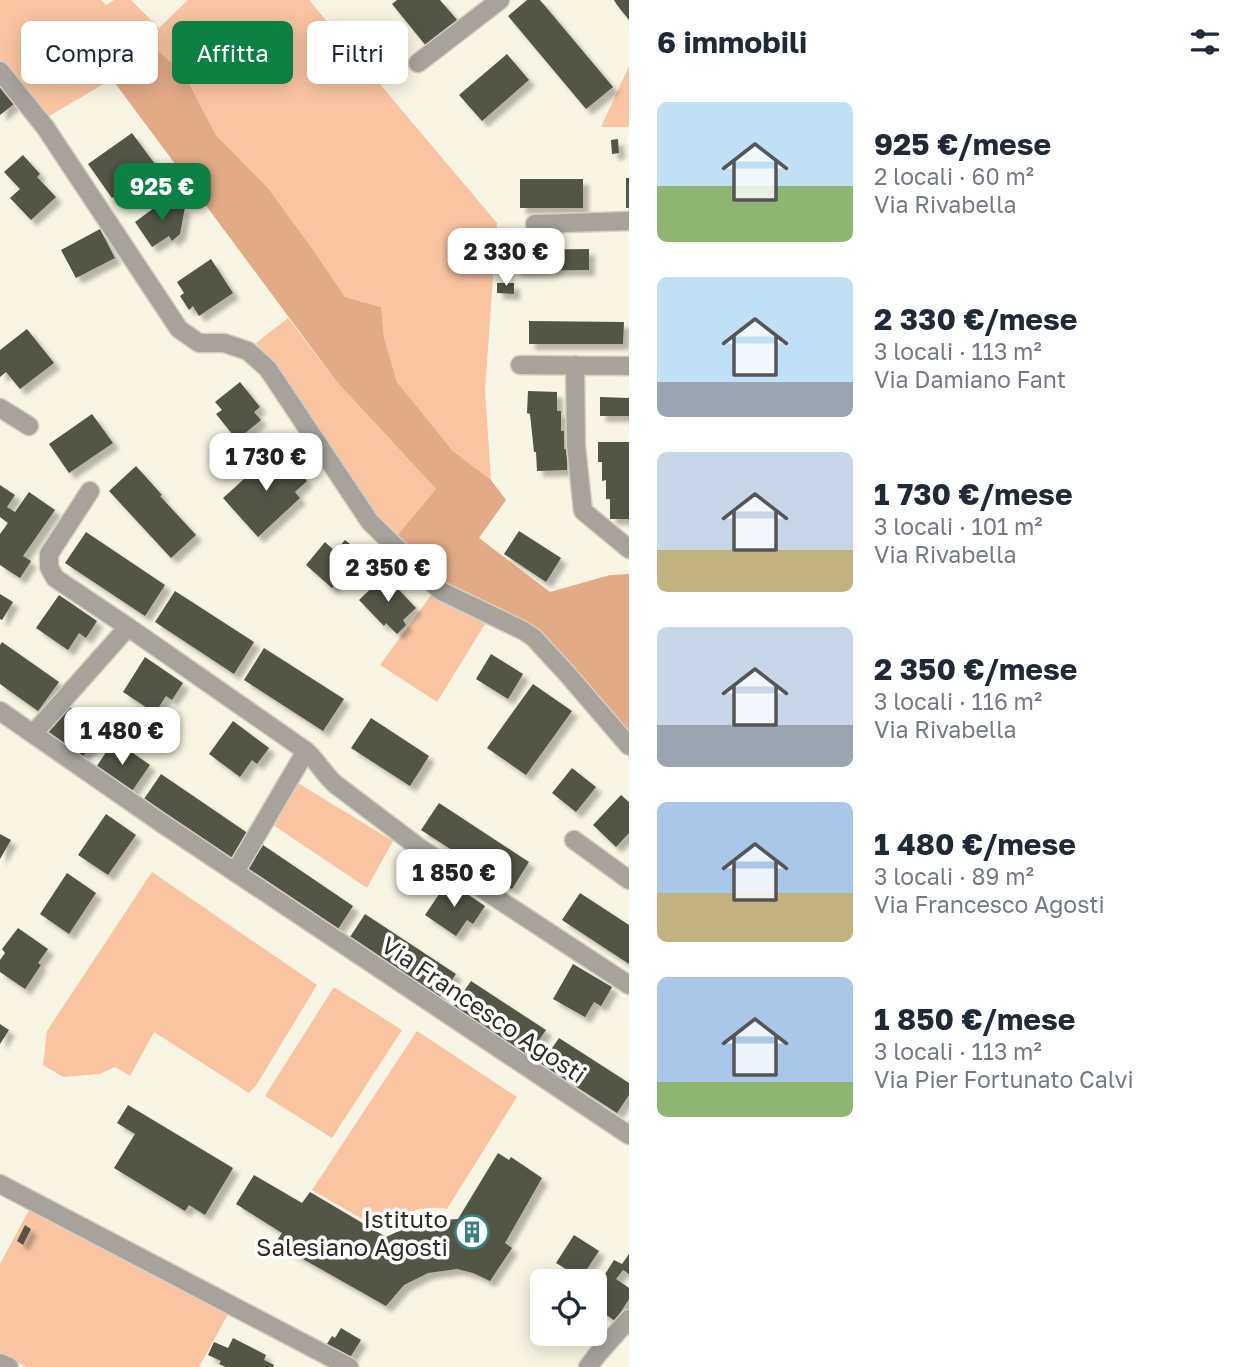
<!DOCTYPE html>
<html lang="it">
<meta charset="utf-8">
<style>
body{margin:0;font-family:"Golos Text",sans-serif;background:#f6f6f7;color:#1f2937;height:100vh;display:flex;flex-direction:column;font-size:26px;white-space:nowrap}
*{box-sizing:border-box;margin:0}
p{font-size:23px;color:#747a83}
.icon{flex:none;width:38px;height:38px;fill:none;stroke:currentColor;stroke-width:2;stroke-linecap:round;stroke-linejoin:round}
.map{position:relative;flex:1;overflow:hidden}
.side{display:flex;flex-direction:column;background:#fff;width:623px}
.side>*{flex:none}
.banner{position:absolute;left:21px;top:21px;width:502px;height:63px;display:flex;gap:14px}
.fabs{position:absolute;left:530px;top:1269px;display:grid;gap:14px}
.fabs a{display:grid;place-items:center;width:77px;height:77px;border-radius:10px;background:#fff;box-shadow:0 4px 18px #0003;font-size:35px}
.price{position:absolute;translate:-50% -60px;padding:0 16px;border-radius:14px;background:#fff;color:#222;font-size:23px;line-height:46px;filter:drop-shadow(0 2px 4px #0008)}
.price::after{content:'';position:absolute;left:50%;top:42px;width:21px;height:16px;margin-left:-10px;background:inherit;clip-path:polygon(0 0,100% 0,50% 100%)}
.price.current{background:#0b8043;color:#fff}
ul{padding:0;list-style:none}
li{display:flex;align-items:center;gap:21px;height:175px;padding:0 28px}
li span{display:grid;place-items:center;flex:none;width:196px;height:140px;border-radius:10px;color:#555}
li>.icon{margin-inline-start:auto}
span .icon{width:84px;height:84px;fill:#fffc;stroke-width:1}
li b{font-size:30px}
h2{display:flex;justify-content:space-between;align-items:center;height:84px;padding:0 28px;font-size:30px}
.tag{padding:0 24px;border-radius:10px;background:#fff;box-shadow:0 4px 18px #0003;font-size:24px;line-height:63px}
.tag.current{background:#0b8043;color:#fff}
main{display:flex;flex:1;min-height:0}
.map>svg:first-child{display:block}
.green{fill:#fac4a1}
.forest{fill:#e3aa86}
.building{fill:#525547;filter:url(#shadow)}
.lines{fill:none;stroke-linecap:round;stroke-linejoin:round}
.minor-casing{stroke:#d4d1c2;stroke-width:21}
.minor{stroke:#a7a29c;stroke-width:18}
.labels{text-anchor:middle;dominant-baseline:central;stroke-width:7;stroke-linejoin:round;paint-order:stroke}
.street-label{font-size:24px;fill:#2e2c26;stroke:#fff}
.poi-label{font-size:24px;fill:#2e2c26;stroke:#fff;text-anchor:end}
</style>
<main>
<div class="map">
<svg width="629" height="1367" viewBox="0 0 629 1367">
<defs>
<filter id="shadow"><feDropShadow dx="6" dy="6" stdDeviation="2" flood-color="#0004"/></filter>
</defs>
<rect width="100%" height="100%" fill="#f9f5e4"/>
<path class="green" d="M0 0H101L106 5 114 0H131L159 28 188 0H309L497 223 485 390 491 480 453 451 397 382 384 337 381 307 345 297 314 251 268 188 216 135 183 72 132 57 112 79 46 118 0 74Z
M629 66V127H601Z
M288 318 337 382 436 489 395 538 346 478 256 343Z
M440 583 490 616 437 702 380 665Z
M293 780 393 841 367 888 267 821Z
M152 872 317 985 257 1084 249 1093 154 1032 130 1076 115 1067 100 1074 63 1077 43 1065 47 1031Z
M334 987 402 1030 332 1138 265 1096Z
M417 1031 517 1097 447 1209C421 1204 399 1215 376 1227L312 1190Z
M36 1197 232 1307 199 1367H26L0 1353V1264Z"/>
<path class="forest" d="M154 48 183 72 216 135 268 188 314 251 345 297 381 307 384 337 397 382 453 451 491 480 506 500 479 538 550 592 610 575 629 574V736L548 650 440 583 395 538 436 489 337 382 112 79 132 57Z"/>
<path class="building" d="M397 0H440L458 21 427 47 392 4Z
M527 0H540L613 87 586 109 508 16Z
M614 0H629V20L617 5Z
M507 54 529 80 482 121 459 95Z
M0 85 14 104 0 115Z
M132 133 160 171 132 191 129 186 112 198 88 164Z
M618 139 619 153 612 154 611 140Z
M23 155 40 174 37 177 56 197 31 220 10 198 20 189 4 172Z
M626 178H629V208H626Z
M520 179H583V208H520Z
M162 202 185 207 180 234 172 241 169 236 152 247 135 222Z
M100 229 115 258 76 278 61 250Z
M589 249V270L515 271V250Z
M211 259 233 293 199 316 193 306 189 310 180 296 184 293 177 282Z
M497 283H514V294L497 293Z
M529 321 624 322 623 344H529Z
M27 329 54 363 20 389 6 372 0 377V350Z
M240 382 260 407 254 412 261 420 237 440 216 414 222 410 215 402Z
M528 391 557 392V411H561V431H564V449H568L567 470 537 471 536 452H534L530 414 527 413Z
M600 397 629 398V416H600Z
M92 414 113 443 69 473 49 444Z
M598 442H629V519H610V499H606V480L602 481V462H598Z
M277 449 307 481 295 492 300 498 258 537 223 498Z
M136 466 162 495 160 496 196 535 171 558 109 491Z
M0 485 15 495 7 507 15 512 29 492 55 510 23 556 31 561 20 578 0 565V534L8 523 0 517Z
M519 531 561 558 546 582 504 554Z
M86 532 165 585 145 616 65 563Z
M345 540 366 557 344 583 340 579 332 588 306 565 325 542 335 551Z
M385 575 416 608 403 620 406 625 397 634 386 623 384 626 359 600Z
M175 591 254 642 234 674 155 622Z
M0 594 13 602 2 620 0 619Z
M59 595 97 621 86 638 79 633 68 650 36 628Z
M2 642 59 682 38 711 0 684V645Z
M264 648 344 699 323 731 244 680Z
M491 654 523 674 508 699 476 679Z
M145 657 183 683 172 700 166 696 155 713 123 692Z
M533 684 572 711 526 775 487 748Z
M67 705 102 731 81 759 46 733Z
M371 718 429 756 410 786 351 748Z
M233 721 269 748 257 764 252 760 240 777 209 754Z
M114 740 150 765 130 794 95 769Z
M572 768 596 787 576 812 552 793Z
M161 774 249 834 232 860 144 799Z
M621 795 629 802V833L616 847 593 825Z
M439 803 529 862 512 889 421 830Z
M106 814 136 835 108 875 78 855Z
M0 834 11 840 0 859Z
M263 845 353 906 336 932 246 871Z
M67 873 96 893 69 934 40 914Z
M448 881 485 906 473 924 467 920 456 936 425 915Z
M580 893 629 925V964L562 920Z
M365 914 456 974 439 999 348 940Z
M18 928 48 949 38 963 41 965 25 989 0 972V960L5 953 2 949Z
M573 964 612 987 601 1006 594 1002 585 1017 553 999Z
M471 981 546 1030 528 1056 453 1007Z
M0 1024 9 1030 0 1044Z
M559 1038 629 1083V1095L617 1113 541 1064Z
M128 1105 233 1168 205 1215 189 1205 185 1211 114 1168 135 1134 117 1123Z
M498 1153 509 1160 511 1157 542 1178 505 1243 512 1248 490 1281 473 1273 457 1269 428 1273 404 1285 386 1306 287 1250 276 1242 282 1233 236 1204 254 1175 302 1203 310 1192 386 1237 412 1225 431 1221 458 1219Z
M25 1225 31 1229 23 1245 17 1241Z
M574 1235 599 1251 581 1278 556 1263Z
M629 1254V1274L623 1270 616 1279 629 1288V1299L615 1321 595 1307V1290L614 1260 622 1264Z
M341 1328 361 1340 349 1359 323 1350 332 1336 335 1338Z
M233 1338 266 1355 264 1360 274 1365 273 1367H226L219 1364 221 1361 208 1355 214 1342 228 1348Z"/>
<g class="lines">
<g class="minor-casing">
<path id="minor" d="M418 63 500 0
M0 71 45 127 179 329 199 343H224L248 351 268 369 370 522 441 591 524 631 534 638 568 675 629 746
M535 224 629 221
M520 365 629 366
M575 365 576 446 583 511 629 549
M0 408 29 426
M90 491 49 554V567L55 578 128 627
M0 711 160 822 629 1135
M33 734 128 627 306 751C317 761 324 774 335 784L417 846 629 985
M574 840 629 880
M235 872 306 751
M0 1184 349 1367
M0 1363 9 1367
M588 1367 597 1355 629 1319"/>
</g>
<use href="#minor" class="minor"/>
</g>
<defs>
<g id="building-ring" transform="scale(1.75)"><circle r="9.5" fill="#fff" stroke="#367f85" stroke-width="1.5"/><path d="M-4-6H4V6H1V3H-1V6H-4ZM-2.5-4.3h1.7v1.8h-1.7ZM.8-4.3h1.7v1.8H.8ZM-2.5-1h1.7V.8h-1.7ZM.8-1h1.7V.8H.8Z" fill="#367f85"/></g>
</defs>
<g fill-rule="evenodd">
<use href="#building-ring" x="472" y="1232"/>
</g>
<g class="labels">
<g class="street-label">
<text transform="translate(484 1009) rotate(34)">Via Francesco Agosti</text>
</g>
<g class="poi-label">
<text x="448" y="1218">Istituto<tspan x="448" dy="28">Salesiano Agosti</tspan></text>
</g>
</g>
</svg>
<div class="fabs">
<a><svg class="icon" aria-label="locate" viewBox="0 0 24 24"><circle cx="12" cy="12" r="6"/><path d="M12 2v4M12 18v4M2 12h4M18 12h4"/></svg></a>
</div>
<b class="price current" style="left:162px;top:223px">925 €</b>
<b class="price" style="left:506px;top:288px">2 330 €</b>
<b class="price" style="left:266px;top:493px">1 730 €</b>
<b class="price" style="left:388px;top:604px">2 350 €</b>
<b class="price" style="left:122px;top:767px">1 480 €</b>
<b class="price" style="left:454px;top:909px">1 850 €</b>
<div class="banner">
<a class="tag">Compra</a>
<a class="tag current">Affitta</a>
<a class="tag">Filtri</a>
</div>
</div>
<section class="side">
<h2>6 immobili<svg class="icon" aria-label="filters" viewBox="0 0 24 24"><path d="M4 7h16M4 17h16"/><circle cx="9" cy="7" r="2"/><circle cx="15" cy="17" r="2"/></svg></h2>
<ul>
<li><span style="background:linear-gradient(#bfe0f5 60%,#8fb573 0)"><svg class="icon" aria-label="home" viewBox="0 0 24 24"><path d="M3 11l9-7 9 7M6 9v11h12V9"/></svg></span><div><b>925 €/mese</b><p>2 locali · 60 m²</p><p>Via Rivabella</p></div></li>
<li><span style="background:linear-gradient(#bfe0f5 75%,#9aa5b1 0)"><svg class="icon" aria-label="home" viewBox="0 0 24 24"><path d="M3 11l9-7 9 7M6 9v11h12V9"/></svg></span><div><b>2 330 €/mese</b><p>3 locali · 113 m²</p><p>Via Damiano Fant</p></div></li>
<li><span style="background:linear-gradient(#c9d6e8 70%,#c2b280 0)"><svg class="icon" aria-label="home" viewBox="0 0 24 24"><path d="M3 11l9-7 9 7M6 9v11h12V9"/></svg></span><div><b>1 730 €/mese</b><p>3 locali · 101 m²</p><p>Via Rivabella</p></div></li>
<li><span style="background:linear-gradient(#c9d6e8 70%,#9aa5b1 0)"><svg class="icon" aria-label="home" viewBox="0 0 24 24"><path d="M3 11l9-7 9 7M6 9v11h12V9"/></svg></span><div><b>2 350 €/mese</b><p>3 locali · 116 m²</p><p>Via Rivabella</p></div></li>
<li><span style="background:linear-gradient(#a9c7e8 65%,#c2b280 0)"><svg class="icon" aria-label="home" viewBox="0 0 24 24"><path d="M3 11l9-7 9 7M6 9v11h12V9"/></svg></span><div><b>1 480 €/mese</b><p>3 locali · 89 m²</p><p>Via Francesco Agosti</p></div></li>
<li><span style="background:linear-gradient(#a9c7e8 75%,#8fb573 0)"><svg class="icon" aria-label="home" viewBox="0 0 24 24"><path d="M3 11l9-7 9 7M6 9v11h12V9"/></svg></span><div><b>1 850 €/mese</b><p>3 locali · 113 m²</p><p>Via Pier Fortunato Calvi</p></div></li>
</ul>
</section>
</main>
